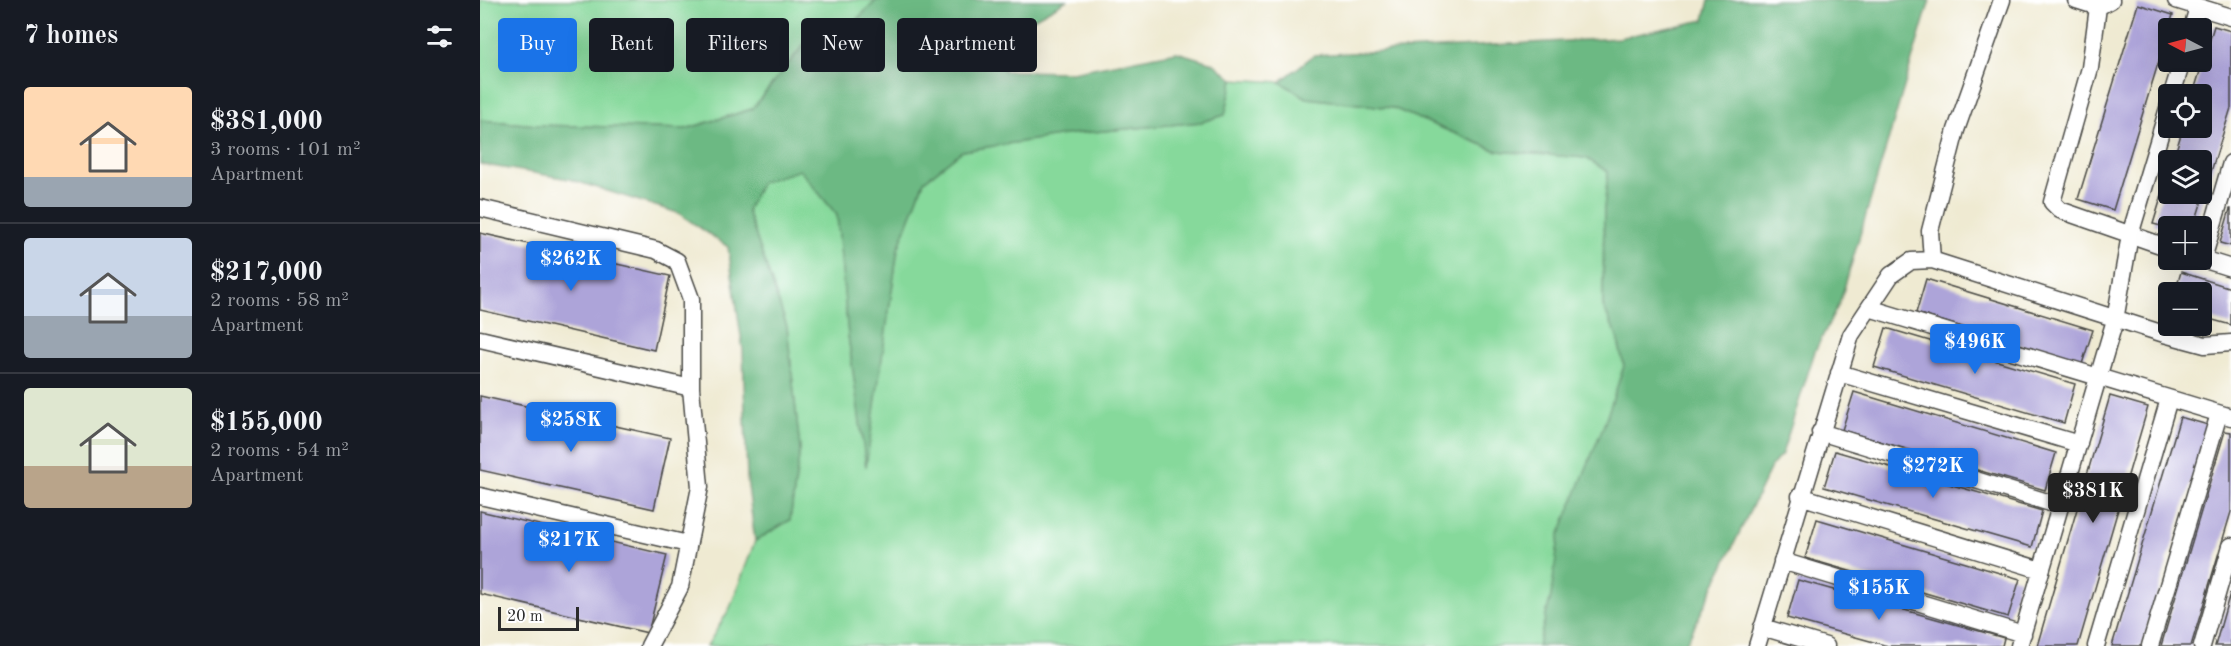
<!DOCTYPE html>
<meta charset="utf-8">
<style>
body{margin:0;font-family:"Old Standard TT",serif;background:#20242c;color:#f1f3f6;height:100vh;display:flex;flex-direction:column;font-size:22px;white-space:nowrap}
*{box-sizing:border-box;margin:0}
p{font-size:20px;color:#9ea1a6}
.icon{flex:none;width:33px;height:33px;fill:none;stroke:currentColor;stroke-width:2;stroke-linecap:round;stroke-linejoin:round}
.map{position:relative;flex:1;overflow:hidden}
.side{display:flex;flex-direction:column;background:#171b24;width:480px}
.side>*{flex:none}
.top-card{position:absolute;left:18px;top:18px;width:570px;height:54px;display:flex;gap:12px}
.needle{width:39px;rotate:276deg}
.tools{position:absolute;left:1678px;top:18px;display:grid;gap:12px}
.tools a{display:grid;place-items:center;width:54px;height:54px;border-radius:6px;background:#171b24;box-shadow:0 6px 24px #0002;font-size:30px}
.scale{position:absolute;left:18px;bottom:15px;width:81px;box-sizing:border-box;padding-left:6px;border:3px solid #2b2b2b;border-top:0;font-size:16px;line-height:21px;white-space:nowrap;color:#2b2b2b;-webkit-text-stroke:4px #fff;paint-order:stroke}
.price{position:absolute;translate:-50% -51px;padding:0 14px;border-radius:6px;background:#1a73e8;color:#fff;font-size:20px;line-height:39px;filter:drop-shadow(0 2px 3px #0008)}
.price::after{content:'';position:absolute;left:50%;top:36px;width:18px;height:14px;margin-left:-9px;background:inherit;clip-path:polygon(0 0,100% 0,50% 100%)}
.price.current{background:#222;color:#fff}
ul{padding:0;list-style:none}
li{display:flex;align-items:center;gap:18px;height:150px;padding:0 24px}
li+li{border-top:2px solid #363941}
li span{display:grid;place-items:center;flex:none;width:168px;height:120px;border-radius:6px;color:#555}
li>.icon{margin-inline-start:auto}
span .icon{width:72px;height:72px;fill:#fffc;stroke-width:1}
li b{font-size:26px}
h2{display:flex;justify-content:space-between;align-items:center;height:72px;padding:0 24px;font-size:26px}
.chip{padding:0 21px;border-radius:6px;background:#171b24;box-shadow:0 6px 24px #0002;font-size:21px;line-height:54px}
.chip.current{background:#1a73e8;color:#fff}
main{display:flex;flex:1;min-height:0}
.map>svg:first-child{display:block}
.green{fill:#86d99b;stroke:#588263;stroke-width:1.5}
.forest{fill:#6cb983;stroke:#4c7257;stroke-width:1.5}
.building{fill:#ada4d9}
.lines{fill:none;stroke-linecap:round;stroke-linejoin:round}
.service-casing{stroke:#484844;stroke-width:19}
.service{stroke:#fff;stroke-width:16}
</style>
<main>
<section class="side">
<h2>7 homes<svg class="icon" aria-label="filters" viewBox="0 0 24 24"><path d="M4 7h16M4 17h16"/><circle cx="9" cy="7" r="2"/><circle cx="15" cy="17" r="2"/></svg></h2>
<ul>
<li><span style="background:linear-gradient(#ffd9b3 75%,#9aa5b1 0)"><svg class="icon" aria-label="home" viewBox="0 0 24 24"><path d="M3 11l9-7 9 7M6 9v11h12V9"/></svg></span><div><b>$381,000</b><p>3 rooms · 101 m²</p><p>Apartment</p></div></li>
<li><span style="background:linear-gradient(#c9d6e8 65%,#9aa5b1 0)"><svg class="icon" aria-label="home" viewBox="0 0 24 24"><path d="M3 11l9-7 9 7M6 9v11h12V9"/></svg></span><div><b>$217,000</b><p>2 rooms · 58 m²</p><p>Apartment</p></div></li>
<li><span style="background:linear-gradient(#dfe7d0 65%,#b9a48a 0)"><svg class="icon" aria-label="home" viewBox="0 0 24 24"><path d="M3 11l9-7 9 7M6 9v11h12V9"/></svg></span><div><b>$155,000</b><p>2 rooms · 54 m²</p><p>Apartment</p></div></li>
</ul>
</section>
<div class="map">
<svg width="1751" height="646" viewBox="0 0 1751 646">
<rect width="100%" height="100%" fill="#fff"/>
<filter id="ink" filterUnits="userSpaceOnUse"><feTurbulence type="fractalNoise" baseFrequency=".0167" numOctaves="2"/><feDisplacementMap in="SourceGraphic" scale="12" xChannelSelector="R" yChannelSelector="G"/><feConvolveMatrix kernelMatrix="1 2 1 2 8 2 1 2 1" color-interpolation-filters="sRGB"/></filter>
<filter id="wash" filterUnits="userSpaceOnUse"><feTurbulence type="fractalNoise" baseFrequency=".008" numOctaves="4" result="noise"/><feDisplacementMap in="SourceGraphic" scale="24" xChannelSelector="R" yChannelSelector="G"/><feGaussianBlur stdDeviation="1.35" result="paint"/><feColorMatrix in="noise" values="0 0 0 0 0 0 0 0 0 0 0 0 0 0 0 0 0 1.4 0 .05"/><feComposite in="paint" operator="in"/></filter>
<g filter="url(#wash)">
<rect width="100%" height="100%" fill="#efead2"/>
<path class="green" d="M0 0H397L375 21 331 36 272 109 205 129 57 125 0 120Z
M753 79 800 82 827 98 913 108 1017 151 1107 158 1129 172 1124 209 1123 306 1137 336 1144 366 1071 596 1058 646H227L250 608 275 541 310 520 320 449 307 327 267 210 281 182 320 170 357 215 368 335 386 464 418 249 444 181 482 151 591 134 721 122 745 115Z"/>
<path class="forest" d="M397 0H587L525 35 524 71 592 72 697 52 733 63 753 79 745 115 721 122 591 134 482 151 444 181 418 249 386 467 368 335 357 215 320 170 281 182 267 210 307 327 320 449 310 520 275 541 267 478 263 350 248 247 198 213 89 179 0 164V120L57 125 206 129 272 109 331 36 375 21Z
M1229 0H1450L1360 302 1335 351 1302 454 1291 467 1205 646H1058L1071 596 1079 536 1125 422 1144 366 1137 336 1123 306 1124 209 1128 172 1106 158 1018 151 913 108 827 98 800 82 834 55 1139 38 1224 20Z"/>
<g id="blocks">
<path class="building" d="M1658 4 1693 15 1633 210 1598 199Z
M1734 26 1751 31V108L1714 226 1689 228 1673 224 1688 175 1689 194H1722V160H1693L1703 128H1722V94H1713Z
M1750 209H1751V246L1740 243Z
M0 233 190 276 174 350 0 310Z
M1701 272 1751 288V325L1722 317V292H1695Z
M1446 279 1613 330 1602 364 1436 313Z
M1406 328 1595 384 1584 423 1394 367Z
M1374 392 1576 453 1565 490 1362 430Z
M0 396 190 438 174 509 0 470Z
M1630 396 1668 407 1598 646H1557Z
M1700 417 1728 425 1662 646H1632Z
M1745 431 1751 432V512L1711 646H1681Z
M1355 451 1562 511 1552 547 1344 487Z
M0 511 187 555 168 633 0 594Z
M1337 519 1540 579 1528 617 1325 558Z
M1318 580 1524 638 1522 646H1408L1307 618Z
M1750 593 1751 646H1735Z"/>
</g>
</g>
<g filter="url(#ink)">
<use href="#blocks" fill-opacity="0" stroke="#484844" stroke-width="1.5"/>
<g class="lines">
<g class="service-casing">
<path id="service" d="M1596 0 1618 7 1631 0
M1696 0 1751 17
M1618 7 1610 68 1572 202 1580 210 1689 248
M1712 28 1718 7
M1692 94 1702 62
M0 208 176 250 197 261 211 299V388
M1722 259 1751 268
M1723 259 1751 163
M1452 260 1450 231 1476 130 1522 0
M1389 308 1751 417
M0 339 211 388 220 487 200 587 169 646
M1359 373 1599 444
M1340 432 1580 506
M0 496 208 544
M1320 496 1561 570
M1302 561 1543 634
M1282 627 1346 646
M1277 646 1371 335 1411 275 1431 261 1452 260 1684 334 1725 345 1751 343
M1539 646 1635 320 1650 235 1689 105
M1616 646 1689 399
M1670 646 1739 414
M1722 646 1751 546"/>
</g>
<use href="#service" class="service"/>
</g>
</g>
</svg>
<div class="tools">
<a><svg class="needle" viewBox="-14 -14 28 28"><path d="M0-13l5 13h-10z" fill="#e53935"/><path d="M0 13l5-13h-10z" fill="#9ea1a6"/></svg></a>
<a><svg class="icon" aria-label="locate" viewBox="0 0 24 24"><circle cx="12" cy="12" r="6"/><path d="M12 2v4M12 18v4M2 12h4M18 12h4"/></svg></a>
<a><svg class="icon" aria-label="layers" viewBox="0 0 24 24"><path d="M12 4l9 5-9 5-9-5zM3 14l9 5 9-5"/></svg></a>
<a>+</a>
<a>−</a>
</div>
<div class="scale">20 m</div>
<b class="price" style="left:91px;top:292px">$262K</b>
<b class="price" style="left:1495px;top:375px">$496K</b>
<b class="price" style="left:91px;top:453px">$258K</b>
<b class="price" style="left:1453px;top:499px">$272K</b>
<b class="price current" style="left:1613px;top:524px">$381K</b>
<b class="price" style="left:89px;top:573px">$217K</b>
<b class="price" style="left:1399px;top:621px">$155K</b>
<div class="top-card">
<a class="chip current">Buy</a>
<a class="chip">Rent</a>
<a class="chip">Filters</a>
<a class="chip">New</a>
<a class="chip">Apartment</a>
</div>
</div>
</main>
